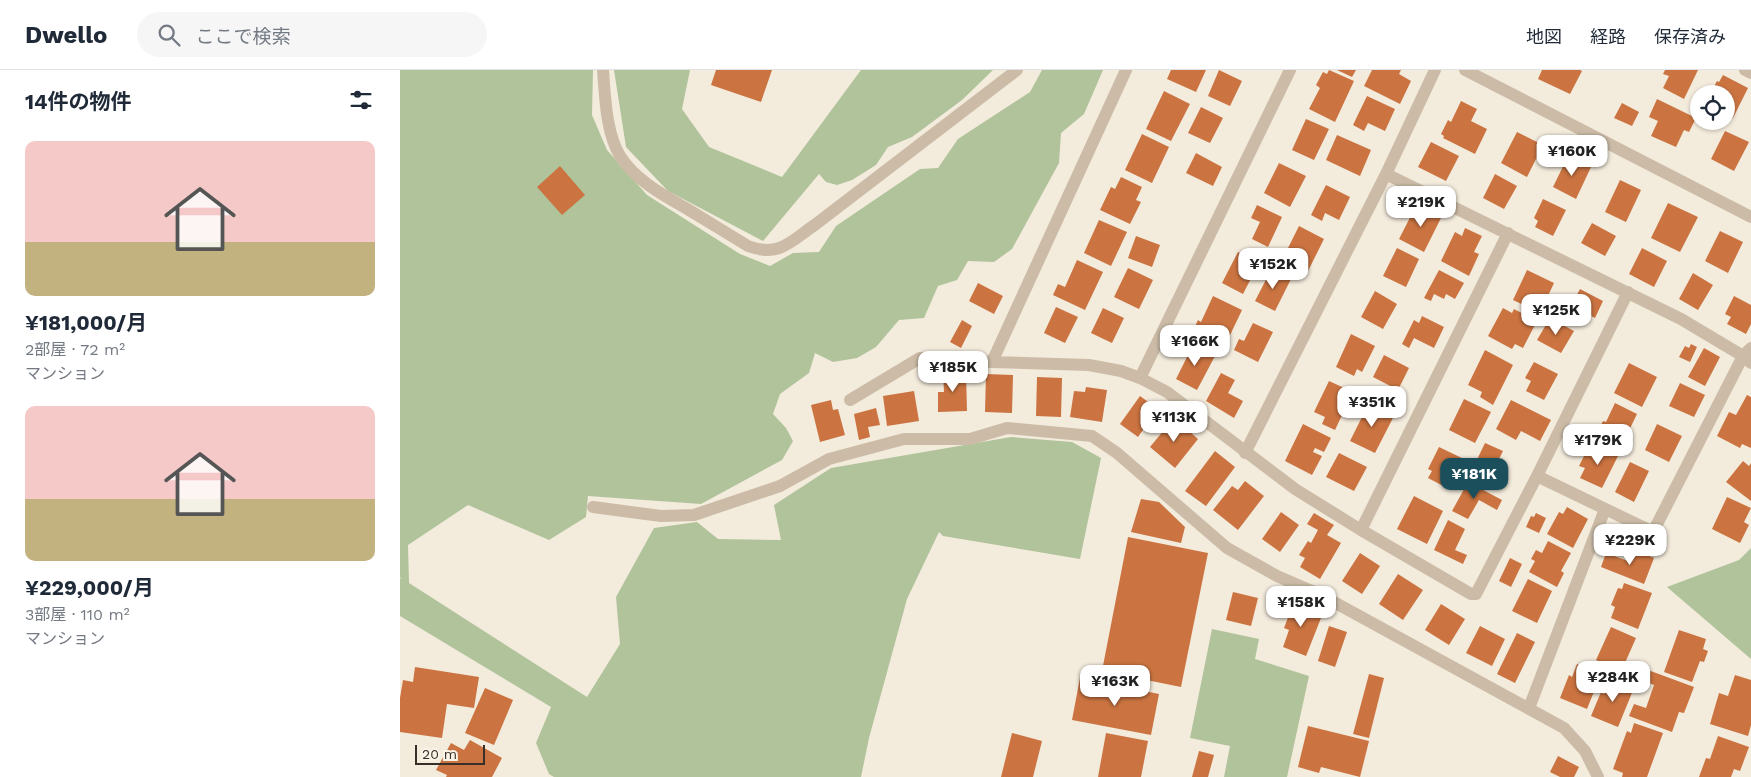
<!DOCTYPE html>
<html lang="ja">
<meta charset="utf-8">
<style>
body{margin:0;font-family:"Work Sans","Noto Sans JP",sans-serif;background:#f6f6f7;color:#1f2937;height:100vh;display:flex;flex-direction:column;font-size:19px;white-space:nowrap}
*{box-sizing:border-box;margin:0}
p{font-size:16px;color:#747a83}
.icon{flex:none;width:28px;height:28px;fill:none;stroke:currentColor;stroke-width:2;stroke-linecap:round;stroke-linejoin:round}
.map{position:relative;flex:1;overflow:hidden}
.panel{display:flex;flex-direction:column;background:#fff;width:400px}
.panel>*{flex:none}
.fabs{position:absolute;left:1290px;top:15px;display:grid;gap:10px}
.fabs a{display:grid;place-items:center;width:45px;height:45px;border-radius:50%;background:#fff;box-shadow:0 1px 4px #0004;font-size:25px}
.scale{position:absolute;left:15px;bottom:12px;width:70px;box-sizing:border-box;padding-left:5px;border:2px solid #382f28;border-top:0;font-size:14px;line-height:18px;white-space:nowrap;color:#382f28;-webkit-text-stroke:4px #faf4e8;paint-order:stroke}
.price{position:absolute;translate:-50% -42px;padding:0 11px;border-radius:10px;background:#fff;color:#222;font-size:16px;line-height:32px;filter:drop-shadow(0 1px 2px #0008)}
.price::after{content:'';position:absolute;left:50%;top:30px;width:15px;height:11px;margin-left:-8px;background:inherit;clip-path:polygon(0 0,100% 0,50% 100%)}
.price.on{background:#1b4f5c;color:#fff}
ul{padding:0;list-style:none}
li{display:grid;align-content:center;gap:10px;height:265px;padding:0 25px}
li span{display:grid;place-items:center;height:155px;border-radius:10px;color:#555}
li>.icon{margin-inline-start:auto}
span .icon{width:90px;height:90px;fill:#fffc;stroke-width:1}
li b{font-size:21px}
h2{display:flex;justify-content:space-between;align-items:center;height:60px;padding:0 25px;font-size:21px}
header{display:flex;align-items:center;gap:30px;box-sizing:border-box;height:70px;padding:0 25px;background:#fff;border-bottom:1px solid #e0e1e3}
header strong{font-size:24px}
nav{display:flex;gap:28px;margin-inline-start:auto;font-size:18px}
.search{width:350px;height:45px;background:#f6f6f7;display:flex;align-items:center;gap:12px;box-sizing:border-box;padding:0 18px;border-radius:28px;color:#747a83;font-size:19px}
main{display:flex;flex:1;min-height:0}
.map>svg:first-child{display:block}
.green{fill:#b0c39b}
.building{fill:#cb7441}
.lines{fill:none;stroke-linecap:round;stroke-linejoin:round}
.minor{stroke:#ccbca7;stroke-width:12}
</style>
<header>
<strong>Dwello</strong>
<div class="search"><svg class="icon" aria-label="search" viewBox="0 0 24 24"><circle cx="10" cy="10" r="6"/><path d="M15 15l6 6"/></svg>ここで検索</div>
<nav><a>地図</a><a>経路</a><a>保存済み</a></nav>
</header>
<main>
<section class="panel">
<h2>14件の物件<svg class="icon" aria-label="filters" viewBox="0 0 24 24"><path d="M4 7h16M4 17h16"/><circle cx="9" cy="7" r="2"/><circle cx="15" cy="17" r="2"/></svg></h2>
<ul>
<li><span style="background:linear-gradient(#f6c9c9 65%,#c2b280 0)"><svg class="icon" aria-label="home" viewBox="0 0 24 24"><path d="M3 11l9-7 9 7M6 9v11h12V9"/></svg></span><div><b>¥181,000/月</b><p>2部屋 · 72 m²</p><p>マンション</p></div></li>
<li><span style="background:linear-gradient(#f6c9c9 60%,#c2b280 0)"><svg class="icon" aria-label="home" viewBox="0 0 24 24"><path d="M3 11l9-7 9 7M6 9v11h12V9"/></svg></span><div><b>¥229,000/月</b><p>3部屋 · 110 m²</p><p>マンション</p></div></li>
</ul>
</section>
<div class="map">
<svg width="1351" height="707" viewBox="0 0 1351 707">
<rect width="100%" height="100%" fill="#f3ebdc"/>
<path class="green" d="M0 0H193L192 45 207 80 247 125 340 184 370 196 393 183 419 182 436 156 520 99 538 98 558 69 630 22 642 0H703L684 44 661 63 659 93 612 179 594 192 568 191 557 210 538 216 524 248 499 250 476 277 457 288 433 292 415 283 409 303 380 324 373 344 386 358 393 371 382 390 301 434 188 426 186 447 149 470 68 435 8 475 9 513 187 627 220 574 216 527 254 458 297 452 318 469 381 470 374 435 431 398 611 367 672 372 701 388 680 489 543 466 539 462 507 529 469 668 461 707H154L149 704 136 673 151 637 0 546V508L2 509 0 507Z
M214 0H290L282 39 309 77 382 107 461 0H593L562 30 512 67 488 77 476 95 452 110 437 115 426 112 419 104 363 171 268 121 226 77Z
M1351 478V589L1267 517 1339 490Z
M812 559 859 569 855 589 909 606 887 707H824L830 676 790 668Z"/>
<path class="building" d="M316 0H372L361 32 311 15Z
M771 0H806L796 22 767 9Z
M819 0 842 11 830 36 808 26Z
M929 0 954 11 935 52 909 39 920 18 916 15 923 2 927 4Z
M937 0H956L952 7Z
M972 0H1001L999 4 1011 11 1000 34 964 16Z
M1142 0H1180L1182 1 1170 24 1138 9Z
M1265 0H1298L1284 29 1263 18 1269 6 1263 4Z
M1323 5 1348 18 1333 48 1326 45V24H1310L1317 11 1319 12Z
M764 21 790 34 771 71 746 59Z
M967 26 995 39 985 61 968 53 964 61 953 55Z
M1257 29 1296 48 1289 62 1284 60 1276 77 1251 66 1258 51 1249 47Z
M1061 31 1077 39 1071 51 1087 59 1075 84 1043 68 1044 66 1041 64 1048 50 1051 52Z
M1222 33 1239 42 1232 56 1214 48Z
M801 37 823 48 810 73 788 63Z
M906 49 929 59 914 90 892 80Z
M1325 61 1349 72 1334 101 1311 89Z
M1117 62 1143 75 1127 107 1101 93Z
M742 64 769 77 752 113 725 100Z
M937 65 971 80 960 106 926 90Z
M1031 72 1059 86 1046 111 1018 97Z
M796 83 822 97 813 116 786 103Z
M1168 86 1191 97 1176 129 1153 117Z
M879 93 906 106 890 137 864 123Z
M160 96 185 125 162 145 137 117Z
M1095 104 1117 116 1104 139 1083 128Z
M721 107 742 117 736 130 741 132 730 154 700 140 711 117 715 119Z
M1220 110 1241 120 1226 152 1205 142Z
M926 115 950 127 939 150 925 143 922 151 911 145Z
M1143 129 1166 140 1153 166 1135 157 1138 151 1134 148Z
M1268 133 1298 147 1280 182 1251 168Z
M1017 134 1042 146 1024 182 999 169Z
M857 135 882 147 868 177 852 169 860 152 851 148Z
M699 150 727 162 711 196 684 183Z
M1192 153 1216 166 1205 186 1181 173Z
M899 156 924 169 908 201 883 188Z
M1065 158 1082 166 1074 182 1079 184 1069 206 1041 191 1055 162 1062 166Z
M1320 161 1343 172 1328 203 1305 191Z
M736 166 760 175 752 197 728 188Z
M997 178 1019 189 1006 217 983 206Z
M1242 178 1267 191 1254 217 1229 204Z
M838 182 859 193 843 224 822 213Z
M677 190 703 202 685 240 653 225 658 214 665 217Z
M728 198 753 210 739 239 714 227Z
M871 200 891 209 875 241 855 231Z
M1039 200 1064 213 1055 229 1046 224 1044 229 1034 224 1031 231 1024 228Z
M1127 200 1154 213 1140 243 1113 230Z
M1293 203 1313 215 1298 240 1279 229Z
M578 213 603 226 594 244 569 231Z
M1180 219 1203 231 1195 248 1171 236Z
M975 221 997 234 983 259 961 247Z
M813 226 842 240 822 282 790 267 798 250 801 252Z
M1334 226 1351 235V254L1346 264 1327 254 1331 247 1325 244Z
M656 237 678 247 665 273 644 263Z
M703 238 724 248 712 273 691 263Z
M1103 238 1112 243 1114 239 1137 251 1123 278 1115 274 1112 279 1088 266Z
M1022 246 1044 257 1034 278 1014 268 1009 278 1002 274 1014 250 1019 253Z
M1150 248 1174 261 1161 283 1137 270Z
M562 250 572 256 561 278 550 272Z
M853 253 873 262 858 292 834 280 839 269 844 271Z
M951 264 975 276 962 302 957 299 954 306 936 297Z
M1291 274 1297 277 1290 292 1279 287 1285 276 1289 278Z
M793 275 815 286 797 320 776 309Z
M1304 278 1320 287 1305 316 1288 307Z
M1085 280 1113 295 1093 335 1080 327 1082 322 1068 315Z
M984 285 1009 298 998 320 973 307Z
M1134 292 1158 304 1144 330 1126 321 1131 311 1125 308Z
M1229 293 1257 307 1242 337 1214 323Z
M566 302 567 341 538 342V322H544L543 303Z
M821 303 835 310 828 323 843 331 834 348 806 331Z
M586 304 613 305 612 343 585 342Z
M637 307 662 308 661 347 636 346Z
M929 311 953 322 935 360 922 354 925 347 914 342Z
M1280 313 1305 325 1294 347 1269 336Z
M686 317 707 320 702 352 670 347 674 321 685 322Z
M514 321 519 351 487 356 483 326Z
M1347 325 1351 327V378L1342 374 1340 378 1317 366 1329 342 1336 345Z
M740 326 758 339 738 367 720 354Z
M1064 329 1091 342 1075 373 1049 360Z
M431 330 433 340 438 339 445 365 420 372 411 335Z
M1111 330 1151 350 1140 371 1121 361 1116 370 1096 359Z
M969 333 994 346 975 383 950 371Z
M1215 333 1237 344 1220 379 1195 367 1203 351 1206 352Z
M476 338 480 355 468 357 470 367 459 370 454 344Z
M774 348 798 369 775 398 750 377Z
M903 354 931 368 924 382 915 378 913 382 922 386 912 405 885 391Z
M1257 354 1282 366 1269 392 1245 380Z
M1085 373 1103 381 1089 409 1072 400Z
M1195 374 1218 386 1202 418 1180 408 1185 398 1179 396 1186 382 1189 384Z
M1039 377 1066 390 1051 420 1028 408 1032 401 1028 399Z
M815 381 835 397 806 436 785 421Z
M939 383 967 397 954 421 926 407Z
M1343 391 1349 396 1351 393V431L1326 412Z
M1230 392 1249 401 1234 432 1215 422Z
M845 411 864 426 838 460 813 440 832 416 838 420Z
M1068 412 1102 430 1097 440 1079 430 1068 449 1052 441Z
M1014 426 1043 441 1027 474 997 459Z
M1327 427 1351 438 1344 452 1349 455 1340 473 1312 459Z
M741 429 759 432 785 457 781 473 731 462Z
M1167 437 1188 449 1173 478 1147 464 1159 442 1163 444Z
M881 442 899 455 880 482 862 469Z
M914 443 934 455 927 465 941 473 920 509 900 497 905 488 899 485 908 471 911 473 918 460 907 454Z
M1136 443 1146 448 1139 463 1126 457 1131 446 1134 447Z
M1048 450 1065 459 1055 480 1067 485 1063 494 1034 480Z
M728 467 808 483 781 617 702 601Z
M1148 471 1171 483 1161 501 1164 503 1157 517 1129 502 1135 491 1131 489 1136 480 1142 483Z
M1232 479 1254 488 1244 514 1201 497 1206 483 1228 491Z
M960 483 980 496 962 524 942 511Z
M1110 488 1122 494 1111 517 1099 511Z
M998 504 1023 520 1003 550 979 534Z
M1128 509 1152 521 1137 553 1112 541Z
M1224 513 1252 523 1238 559 1211 548 1215 537 1211 535 1218 518 1222 519Z
M833 522 858 528 851 556 826 550Z
M894 532 923 543 906 586 883 577 889 560 884 558Z
M1041 534 1065 549 1049 575 1025 560Z
M929 556 947 562 935 597 918 591Z
M1080 556 1105 569 1092 596 1066 583Z
M1211 557 1236 568 1221 602 1196 590Z
M1279 560 1306 569 1303 579 1308 581 1304 592 1300 591 1292 612 1264 602Z
M1117 563 1135 572 1115 613 1097 604Z
M1177 594 1201 604 1187 639 1160 628 1169 605 1172 607Z
M15 597 79 607 74 638 47 634 42 668 0 662V628L3 610 13 612Z
M1248 600 1294 617 1284 643 1279 642 1272 662 1229 646 1234 634 1246 638 1254 615 1244 611Z
M969 604 984 608 969 668 953 664Z
M1335 605 1351 610V655L1348 666 1310 654 1319 623 1328 626Z
M680 608 759 624 751 665 672 650Z
M1211 608 1234 618 1218 657 1191 646 1201 622 1204 624Z
M85 618 113 630 94 675 65 663Z
M1234 653 1263 663 1247 707H1222L1223 703 1213 699 1227 661 1231 663Z
M908 656 969 671 960 707 921 697 919 703 898 697Z
M612 663 642 671 633 707H601Z
M706 663 748 671 741 707H698Z
M1318 666 1349 677 1340 701 1334 699 1331 707H1299L1306 688 1310 689Z
M70 670 102 688 92 707H46L47 705 36 700 51 673 64 680Z
M799 681 814 685 808 707H792Z
M1158 686 1179 697 1174 707H1160L1150 702Z"/>
<g class="lines">
<path class="minor" d="M203 0C205 26 206 63 220 86 236 111 265 126 289 140 309 152 328 164 348 176 379 188 391 171 416 154L617 0
M1065 0 1351 147
M1345 0 1351 3
M986 104 1281 249 1343 286 1351 293
M592 292 726 0
M740 308 890 0
M450 330 520 288 592 292 689 295 721 301 740 308 767 322 895 419 961 460 1071 524H1076L1137 406 1228 222
M845 383 986 104 1035 0
M1137 406 1253 462 1343 286 1351 278
M193 437 261 446 294 445 380 416 429 389 504 369H570L607 358 692 366 717 383 827 478 877 506 921 525 1164 658 1185 681 1198 707
M961 460 1108 163
M1129 638 1205 439"/>
</g>
</svg>
<div class="fabs">
<a><svg class="icon" aria-label="locate" viewBox="0 0 24 24"><circle cx="12" cy="12" r="6"/><path d="M12 2v4M12 18v4M2 12h4M18 12h4"/></svg></a>
</div>
<div class="scale">20 m</div>
<b class="price" style="left:1172px;top:107px">¥160K</b>
<b class="price" style="left:1021px;top:158px">¥219K</b>
<b class="price" style="left:873px;top:220px">¥152K</b>
<b class="price" style="left:1156px;top:266px">¥125K</b>
<b class="price" style="left:795px;top:297px">¥166K</b>
<b class="price" style="left:553px;top:323px">¥185K</b>
<b class="price" style="left:972px;top:358px">¥351K</b>
<b class="price" style="left:774px;top:373px">¥113K</b>
<b class="price" style="left:1198px;top:396px">¥179K</b>
<b class="price on" style="left:1074px;top:430px">¥181K</b>
<b class="price" style="left:1230px;top:496px">¥229K</b>
<b class="price" style="left:901px;top:558px">¥158K</b>
<b class="price" style="left:1213px;top:633px">¥284K</b>
<b class="price" style="left:715px;top:637px">¥163K</b>
</div>
</main>
